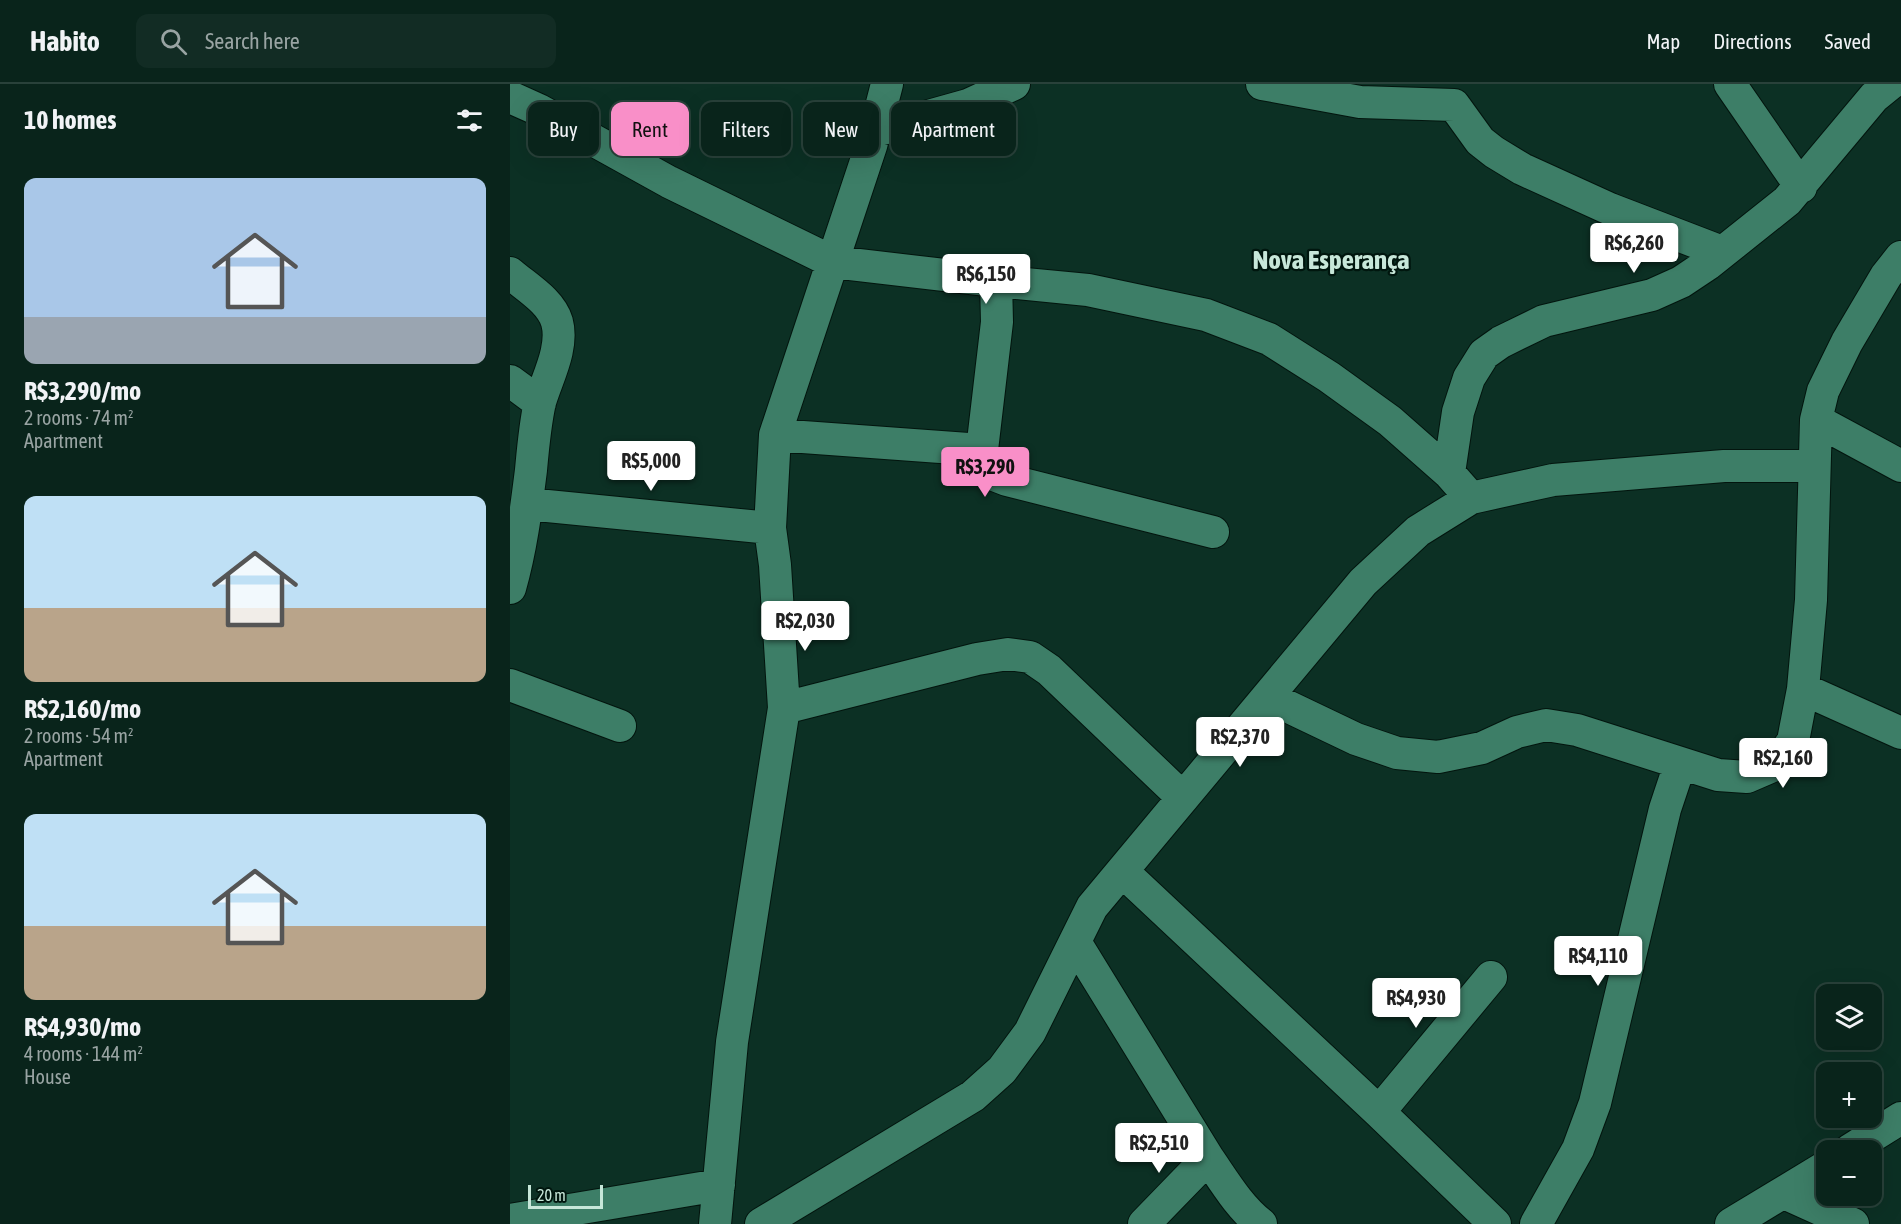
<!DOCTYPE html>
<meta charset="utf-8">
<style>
body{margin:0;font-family:"Asap Condensed",sans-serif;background:#122c24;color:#f1f3f6;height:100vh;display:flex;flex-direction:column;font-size:22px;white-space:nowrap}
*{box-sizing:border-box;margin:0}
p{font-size:20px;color:#99a4a3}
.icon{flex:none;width:33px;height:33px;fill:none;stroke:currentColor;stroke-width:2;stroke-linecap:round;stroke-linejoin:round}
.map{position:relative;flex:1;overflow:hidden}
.details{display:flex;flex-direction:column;background:#09241b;width:510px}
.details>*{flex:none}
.top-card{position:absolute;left:18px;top:18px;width:570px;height:54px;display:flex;gap:12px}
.buttons{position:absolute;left:1306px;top:900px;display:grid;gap:12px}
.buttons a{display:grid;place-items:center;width:66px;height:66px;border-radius:12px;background:#09241b;box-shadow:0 6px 24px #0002,0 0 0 2px #29413a;font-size:30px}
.scale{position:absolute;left:18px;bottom:15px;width:75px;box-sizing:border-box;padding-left:6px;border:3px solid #c7e7d9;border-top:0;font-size:16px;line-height:21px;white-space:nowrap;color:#c7e7d9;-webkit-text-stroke:4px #00160e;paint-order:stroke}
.price{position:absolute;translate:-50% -51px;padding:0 14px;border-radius:6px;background:#fff;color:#222;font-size:20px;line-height:39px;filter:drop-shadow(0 2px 3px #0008)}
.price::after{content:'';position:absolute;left:50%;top:36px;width:18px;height:14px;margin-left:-9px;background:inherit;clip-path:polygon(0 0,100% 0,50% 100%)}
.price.current{background:#f98fc8;color:#111}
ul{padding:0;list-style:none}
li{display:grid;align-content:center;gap:12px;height:318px;padding:0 24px}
li span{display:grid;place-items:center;height:186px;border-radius:12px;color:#555}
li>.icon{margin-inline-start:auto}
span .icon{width:108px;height:108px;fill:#fffc;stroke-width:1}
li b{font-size:26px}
h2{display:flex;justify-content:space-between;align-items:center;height:72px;padding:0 24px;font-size:26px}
.tag{padding:0 21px;border-radius:12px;background:#09241b;box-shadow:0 6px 24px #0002,0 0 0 2px #29413a;font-size:21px;line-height:54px}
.tag.current{background:#f98fc8;color:#111}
header{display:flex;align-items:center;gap:36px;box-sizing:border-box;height:84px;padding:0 30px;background:#09241b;border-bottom:2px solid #29413a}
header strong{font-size:28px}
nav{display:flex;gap:33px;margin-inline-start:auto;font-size:21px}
.search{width:420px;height:54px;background:#122c24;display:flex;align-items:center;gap:15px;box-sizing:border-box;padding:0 21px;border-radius:12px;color:#99a4a3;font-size:22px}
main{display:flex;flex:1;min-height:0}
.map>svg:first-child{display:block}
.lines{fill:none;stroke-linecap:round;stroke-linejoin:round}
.minor-casing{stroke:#03150e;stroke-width:34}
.minor{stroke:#3d7e67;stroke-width:32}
.labels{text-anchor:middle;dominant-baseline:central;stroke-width:4.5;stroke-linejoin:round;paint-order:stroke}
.district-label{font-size:27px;font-weight:bold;fill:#c7e7d9;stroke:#00160e}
</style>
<header>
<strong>Habito</strong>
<div class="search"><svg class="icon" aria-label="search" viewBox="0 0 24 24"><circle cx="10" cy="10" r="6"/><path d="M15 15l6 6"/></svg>Search here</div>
<nav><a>Map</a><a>Directions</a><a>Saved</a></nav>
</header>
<main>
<section class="details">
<h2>10 homes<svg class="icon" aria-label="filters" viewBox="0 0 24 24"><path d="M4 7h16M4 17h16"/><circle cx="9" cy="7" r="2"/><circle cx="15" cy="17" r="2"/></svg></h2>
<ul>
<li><span style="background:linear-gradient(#a9c7e8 75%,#9aa5b1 0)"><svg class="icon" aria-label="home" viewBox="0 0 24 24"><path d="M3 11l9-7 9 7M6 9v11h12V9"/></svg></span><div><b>R$3,290/mo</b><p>2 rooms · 74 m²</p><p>Apartment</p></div></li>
<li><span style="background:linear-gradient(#bfe0f5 60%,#b9a48a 0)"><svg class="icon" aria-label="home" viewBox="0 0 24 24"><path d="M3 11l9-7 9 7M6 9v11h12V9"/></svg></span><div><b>R$2,160/mo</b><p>2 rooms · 54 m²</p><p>Apartment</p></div></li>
<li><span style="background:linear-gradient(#bfe0f5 60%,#b9a48a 0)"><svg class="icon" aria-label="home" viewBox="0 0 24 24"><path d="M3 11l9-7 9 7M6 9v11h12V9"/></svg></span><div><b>R$4,930/mo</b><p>4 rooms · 144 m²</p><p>House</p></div></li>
</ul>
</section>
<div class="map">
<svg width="1391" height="1140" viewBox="0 0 1391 1140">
<rect width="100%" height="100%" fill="#0c3024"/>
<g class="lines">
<g class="minor-casing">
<path id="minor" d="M752 0 850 18 944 21 970 57 984 68 1012 85 1100 125 1212 168
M1220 0 1291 103
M0 13 29 26 159 98 323 178 486 197 578 206 696 231 759 255 819 293 880 337 939 389 961 414
M365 47 458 21 504 0
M0 189C16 203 41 217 47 238 54 264 37 294 30 318 25 340 23 364 21 386 16 426 11 466 0 504
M486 197 487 238 472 366 471 380 479 389 497 396 703 448
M0 297 30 319
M1306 336 1391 382
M265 351 472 366
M939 389 948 328 959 294 974 270 991 258 1034 237 1142 211 1171 198 1198 180 1277 117 1364 13 1380 0
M17 420 260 444
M0 601 110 642
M1293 605 1391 649
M758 613 846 655 887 669 928 673 972 664 1007 648 1036 641 1067 646 1208 691 1237 693 1267 680 1283 657 1293 605 1301 516 1306 336 1313 307 1337 258 1376 192 1391 173
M274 624 467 575 498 570 520 573 539 586 673 714
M612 787 869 1028 985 1140
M565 858 698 1074C714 1097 729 1123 751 1140
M869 1028 981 893
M1340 1066 1391 1034
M1274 1109 1343 1140
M0 1136 209 1101
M205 1140 222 958 274 624 265 481 260 444 265 351 361 62 377 0
M251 1140 463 1012 492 986 520 948 582 823 853 498 908 447 961 414 1043 396 1214 382H1304
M634 1140 698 1074
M1026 1140 1068 1065 1085 1019 1155 725 1170 680
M1221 1140 1317 1082"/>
</g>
<use href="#minor" class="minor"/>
</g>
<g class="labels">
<g class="district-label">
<text x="821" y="175">Nova Esperança</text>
</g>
</g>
</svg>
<div class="buttons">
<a><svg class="icon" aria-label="layers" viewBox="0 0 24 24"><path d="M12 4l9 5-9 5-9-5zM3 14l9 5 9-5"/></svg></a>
<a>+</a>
<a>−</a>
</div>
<div class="scale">20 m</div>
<b class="price" style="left:1124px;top:190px">R$6,260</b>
<b class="price" style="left:476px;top:221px">R$6,150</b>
<b class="price" style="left:141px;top:408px">R$5,000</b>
<b class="price current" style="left:475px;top:414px">R$3,290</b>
<b class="price" style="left:295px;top:568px">R$2,030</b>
<b class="price" style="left:730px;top:684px">R$2,370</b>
<b class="price" style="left:1273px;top:705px">R$2,160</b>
<b class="price" style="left:1088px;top:903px">R$4,110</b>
<b class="price" style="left:906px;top:945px">R$4,930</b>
<b class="price" style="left:649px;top:1090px">R$2,510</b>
<div class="top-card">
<a class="tag">Buy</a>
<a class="tag current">Rent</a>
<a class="tag">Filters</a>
<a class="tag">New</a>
<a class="tag">Apartment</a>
</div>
</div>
</main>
